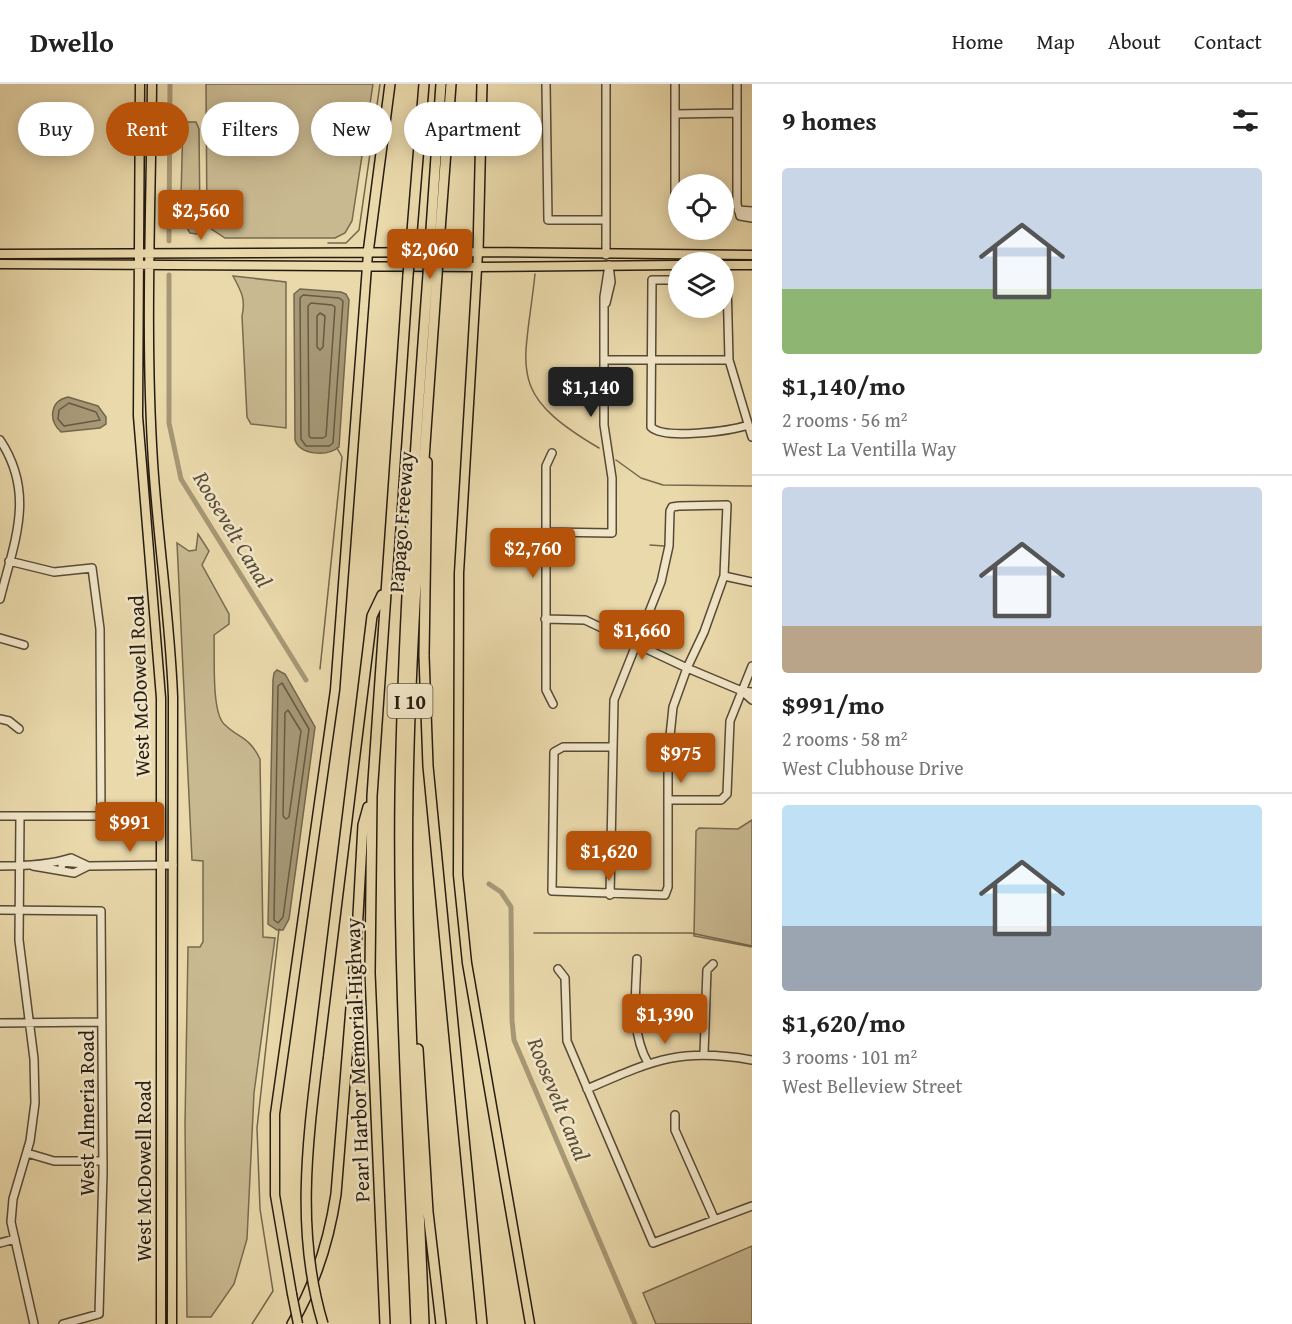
<!DOCTYPE html>
<meta charset="utf-8">
<style>
body{margin:0;font-family:"Gentium Book Plus",serif;background:#f2f2f2;color:#222;height:100vh;display:flex;flex-direction:column;font-size:22px;white-space:nowrap}
*{box-sizing:border-box;margin:0}
p{font-size:20px;color:#767676}
.icon{flex:none;width:33px;height:33px;fill:none;stroke:currentColor;stroke-width:2;stroke-linecap:round;stroke-linejoin:round}
.map{position:relative;flex:1;overflow:hidden}
.side{display:flex;flex-direction:column;background:#fff;width:540px}
.side>*{flex:none}
.hud{position:absolute;left:18px;top:18px;width:570px;height:54px;display:flex;gap:12px}
.buttons{position:absolute;left:668px;top:90px;display:grid;gap:12px}
.buttons a{display:grid;place-items:center;width:66px;height:66px;border-radius:50%;background:#fff;box-shadow:0 3px 15px #0003;font-size:30px}
.price{position:absolute;translate:-50% -51px;padding:0 14px;border-radius:6px;background:#b45309;color:#fff;font-size:20px;line-height:39px;filter:drop-shadow(0 2px 3px #0008)}
.price::after{content:'';position:absolute;left:50%;top:36px;width:18px;height:14px;margin-left:-9px;background:inherit;clip-path:polygon(0 0,100% 0,50% 100%)}
.price.active{background:#222;color:#fff}
ul{padding:0;list-style:none}
li{display:grid;align-content:center;gap:12px;height:318px;padding:0 30px}
li+li{border-top:2px solid #e0e0e0}
li span{display:grid;place-items:center;height:186px;border-radius:6px;color:#555}
li>.icon{margin-inline-start:auto}
span .icon{width:108px;height:108px;fill:#fffc;stroke-width:1}
li b{font-size:26px}
h2{display:flex;justify-content:space-between;align-items:center;height:72px;padding:0 30px;font-size:26px}
.pill{padding:0 21px;border-radius:27px;background:#fff;box-shadow:0 3px 15px #0003;font-size:21px;line-height:54px}
.pill.active{background:#b45309;color:#fff}
header{display:flex;align-items:center;gap:36px;box-sizing:border-box;height:84px;padding:0 30px;background:#fff;border-bottom:2px solid #e0e0e0}
header strong{font-size:28px}
nav{display:flex;gap:33px;margin-inline-start:auto;font-size:21px}
main{display:flex;flex:1;min-height:0}
.map>svg:first-child{display:block}
.green{fill:#c9b991;stroke:#776a50;stroke-width:1.5}
.water{fill:#a79876;stroke:#73664d;stroke-width:1.5}
.lines{fill:none;stroke-linecap:round;stroke-linejoin:round}
.shore{stroke:#665a43;stroke-width:1.5}
.stream{stroke:#73664d;stroke-width:1.5}
.canal{stroke:#a79876;stroke-width:5}
.minor-casing{stroke:#564a37;stroke-width:10}
.major-casing{stroke:#251b10;stroke-width:11}
.highway-casing{stroke:#251b10;stroke-width:12}
.minor{stroke:#f1e6c8;stroke-width:7}
.major{stroke:#ead9ab;stroke-width:8}
.highway{stroke:#ead9ab;stroke-width:9}
.major-bridge-casing{stroke:#251b10;stroke-width:11;stroke-linecap:butt}
.highway-bridge-casing{stroke:#251b10;stroke-width:12;stroke-linecap:butt}
.major-bridge{stroke:#ead9ab;stroke-width:8}
.highway-bridge{stroke:#ead9ab;stroke-width:9}
.labels{text-anchor:middle;dominant-baseline:central;stroke-width:5;stroke-linejoin:round;paint-order:stroke}
.shield{fill:#f1e6c8;stroke:#625847;stroke-width:1.5}
.shield-label{font-size:20px;font-weight:bold;fill:#251b10}
.street-label{font-size:21px;fill:#251b10;stroke:#f1e6c8}
.water-label{font-size:22px;font-style:italic;fill:#594d39;stroke:#f1e6c8}
</style>
<header>
<strong>Dwello</strong>
<nav><a>Home</a><a>Map</a><a>About</a><a>Contact</a></nav>
</header>
<main>
<div class="map">
<svg width="752" height="1240" viewBox="0 0 752 1240">
<rect width="100%" height="100%" fill="#ead9ab"/>
<filter id="stains"><feTurbulence type="fractalNoise" baseFrequency=".00333" numOctaves="4"/><feColorMatrix values="0 0 0 0 .2 0 0 0 0 .09 0 0 0 0 .02 0 0 0 .5 -.17"/></filter>
<radialGradient id="worn" r=".72"><stop offset=".6" stop-color="#630" stop-opacity="0"/><stop offset="1" stop-color="#630" stop-opacity=".3"/></radialGradient>
<path class="green" d="M206 0H373L352 137 345 149 335 154H225L207 142Z
M183 38H196L199 45 200 140 197 150 190 149 187 144 188 123 181 112Z
M233 192 286 198V344L251 340 247 333 242 232C246 215 241 207 233 192Z
M198 450 209 467 202 481 229 530V540L214 551C215 570 211 627 224 640 239 655 249 652 260 675L263 853 275 854 254 1009 247 1155 234 1200 211 1233H187L185 1040 188 863H200L203 858V777L192 776 177 459 189 467 196 466Z
M752 736V863L694 852 696 747 699 744 738 745Z
M752 1162V1240H656L643 1209Z"/>
<path class="water" d="M300 205 341 208 346 210 349 216 339 363C327 373 300 371 295 356L294 210Z
M68 313 98 322 106 333V340L100 344 61 348C48 336 50 317 68 313Z
M277 586 285 590 315 643 289 835 283 846H277L268 840 273 596 274 589Z"/>
<g class="lines">
<path class="shore" d="M303 211 339 214 343 217 333 359 329 362H306L301 355 300 214Z
M311 219 332 221 335 223 326 352 323 354H311L309 352 308 222Z
M320 229 325 232 323 263 320 266 317 263V232Z
M69 319 96 328 100 336 64 342 58 335 59 326Z
M282 599 309 645 283 833 278 839 274 836 278 602Z
M288 626 301 647 289 733 286 735 283 732 285 629Z"/>
<path class="stream" d="M328 159H346L359 146 380 0
M535 190C525 286 504 308 599 364
M616 376 641 394 663 401 752 402
M650 461 664 462
M320 585 342 373 337 364
M534 849H691L752 862
M252 1240 273 1207 260 1125 257 1044 279 845"/>
<path class="canal" d="M169 157 170 0
M169 191V339L181 395 306 596
M489 800 501 808 511 823 512 936 514 956 635 1240"/>
<g class="minor-casing">
<path id="minor" d="M546 0 548 136H606
M606 0V171
M675 0V123L678 131
M737 0V120L740 132 752 134
M675 30 737 29
M738 126 752 127
M678 196H652L651 343C664 356 730 347 748 341
M723 196H727L729 276 752 353
M606 219 611 198 609 181
M604 276H729
M0 356C36 410 14 458 0 515
M552 369 546 382V606L553 620
M546 448 612 449V394L604 341V213L609 181
M724 492 752 498
M545 535 585 536 687 584 742 607 752 608
M0 554 24 561
M742 607 752 616
M0 635 9 637 19 645
M669 716H721L727 710 730 637 752 582
M0 732H101L100 545 92 484 54 488 9 477
M20 732 19 856 34 975 35 1019 30 1057 13 1115 11 1138 34 1240
M62 781V778L84 780
M0 782C24 782 49 781 71 774L88 782 173 781
M33 782 74 789 88 782
M610 811 614 616 661 498 669 462 670 427 672 423 679 422 727 421 724 492 704 548 687 584 673 623 668 671V803L665 811 552 807 554 668 563 663H611
M0 826 101 827 103 1088 99 1230 63 1240
M637 875C636 910 630 948 648 979
M558 885 565 894 567 957 653 1159 752 1122
M0 939 102 938
M704 970 707 886 713 880
M587 1005C652 977 679 963 752 976
M675 1031V1046L714 1134
M27 1069 54 1077H103
M0 1159 15 1155"/>
</g>
<g class="major-casing">
<path id="major" d="M140 0 138 332 161 614V1240
M152 0C151 126 145 252 153 378 158 457 170 534 173 613L172 1240
M478 168 459 489 458 791 467 879 530 1240
M0 170 478 168 752 171
M0 180 478 183 678 181
M723 181H752
M292 1210 275 1111V1030L335 606 368 169"/>
</g>
<g class="highway-casing">
<path id="highway" d="M411 160 424 0
M430 160 441 0
M439 160 451 0
M478 168 482 0
M368 169 390 0
M427 378 424 572 428 682 482 1240
M418 965 428 1128 441 1240
M318 972 372 532 382 511
M292 1240C316 1199 329 1157 336 1110L357 849 363 741 368 723
M385 1240 370 889 372 712 408 191
M416 1240C409 1064 398 888 400 712 403 538 415 365 428 191
M424 1240C417 1062 405 885 408 707 411 535 425 363 437 191"/>
</g>
<use href="#minor" class="minor"/>
<use href="#major" class="major"/>
<use href="#highway" class="highway"/>
<g class="major-bridge-casing">
<path id="major-bridge" d="M292 1210 298 1240"/>
</g>
<g class="highway-bridge-casing">
<path id="highway-bridge" d="M408 191 411 160
M428 191 430 160
M437 191 439 160
M318 972C307 1062 296 1151 323 1240"/>
</g>
<use href="#major-bridge" class="major-bridge"/>
<use href="#highway-bridge" class="highway-bridge"/>
</g>
<g class="labels">
<rect class="shield" x="387.5" y="600" width="45" height="34" rx="4.5"/>
<g class="shield-label">
<text x="410" y="617">I 10</text>
</g>
<g class="street-label">
<text transform="translate(401 438) rotate(-86)">Papago Freeway</text>
<text transform="translate(139 602) rotate(-92)">West McDowell Road</text>
<text transform="translate(357 976) rotate(-92)">Pearl Harbor Memorial Highway</text>
<text transform="translate(86 1029) rotate(-90)">West Almeria Road</text>
<text transform="translate(143 1087) rotate(-90)">West McDowell Road</text>
</g>
<g class="water-label">
<text transform="translate(233 445) rotate(59)">Roosevelt Canal</text>
<text transform="translate(559 1015) rotate(68)">Roosevelt Canal</text>
</g>
</g>
<rect width="100%" height="100%" filter="url(#stains)"/>
<rect width="100%" height="100%" fill="url(#worn)"/>
</svg>
<div class="buttons">
<a><svg class="icon" aria-label="locate" viewBox="0 0 24 24"><circle cx="12" cy="12" r="6"/><path d="M12 2v4M12 18v4M2 12h4M18 12h4"/></svg></a>
<a><svg class="icon" aria-label="layers" viewBox="0 0 24 24"><path d="M12 4l9 5-9 5-9-5zM3 14l9 5 9-5"/></svg></a>
</div>
<b class="price" style="left:201px;top:157px">$2,560</b>
<b class="price" style="left:430px;top:196px">$2,060</b>
<b class="price active" style="left:591px;top:334px">$1,140</b>
<b class="price" style="left:533px;top:495px">$2,760</b>
<b class="price" style="left:642px;top:577px">$1,660</b>
<b class="price" style="left:681px;top:700px">$975</b>
<b class="price" style="left:130px;top:769px">$991</b>
<b class="price" style="left:609px;top:798px">$1,620</b>
<b class="price" style="left:665px;top:961px">$1,390</b>
<div class="hud">
<a class="pill">Buy</a>
<a class="pill active">Rent</a>
<a class="pill">Filters</a>
<a class="pill">New</a>
<a class="pill">Apartment</a>
</div>
</div>
<section class="side">
<h2>9 homes<svg class="icon" aria-label="filters" viewBox="0 0 24 24"><path d="M4 7h16M4 17h16"/><circle cx="9" cy="7" r="2"/><circle cx="15" cy="17" r="2"/></svg></h2>
<ul>
<li><span style="background:linear-gradient(#c9d6e8 65%,#8fb573 0)"><svg class="icon" aria-label="home" viewBox="0 0 24 24"><path d="M3 11l9-7 9 7M6 9v11h12V9"/></svg></span><div><b>$1,140/mo</b><p>2 rooms · 56 m²</p><p>West La Ventilla Way</p></div></li>
<li><span style="background:linear-gradient(#c9d6e8 75%,#b9a48a 0)"><svg class="icon" aria-label="home" viewBox="0 0 24 24"><path d="M3 11l9-7 9 7M6 9v11h12V9"/></svg></span><div><b>$991/mo</b><p>2 rooms · 58 m²</p><p>West Clubhouse Drive</p></div></li>
<li><span style="background:linear-gradient(#bfe0f5 65%,#9aa5b1 0)"><svg class="icon" aria-label="home" viewBox="0 0 24 24"><path d="M3 11l9-7 9 7M6 9v11h12V9"/></svg></span><div><b>$1,620/mo</b><p>3 rooms · 101 m²</p><p>West Belleview Street</p></div></li>
</ul>
</section>
</main>
